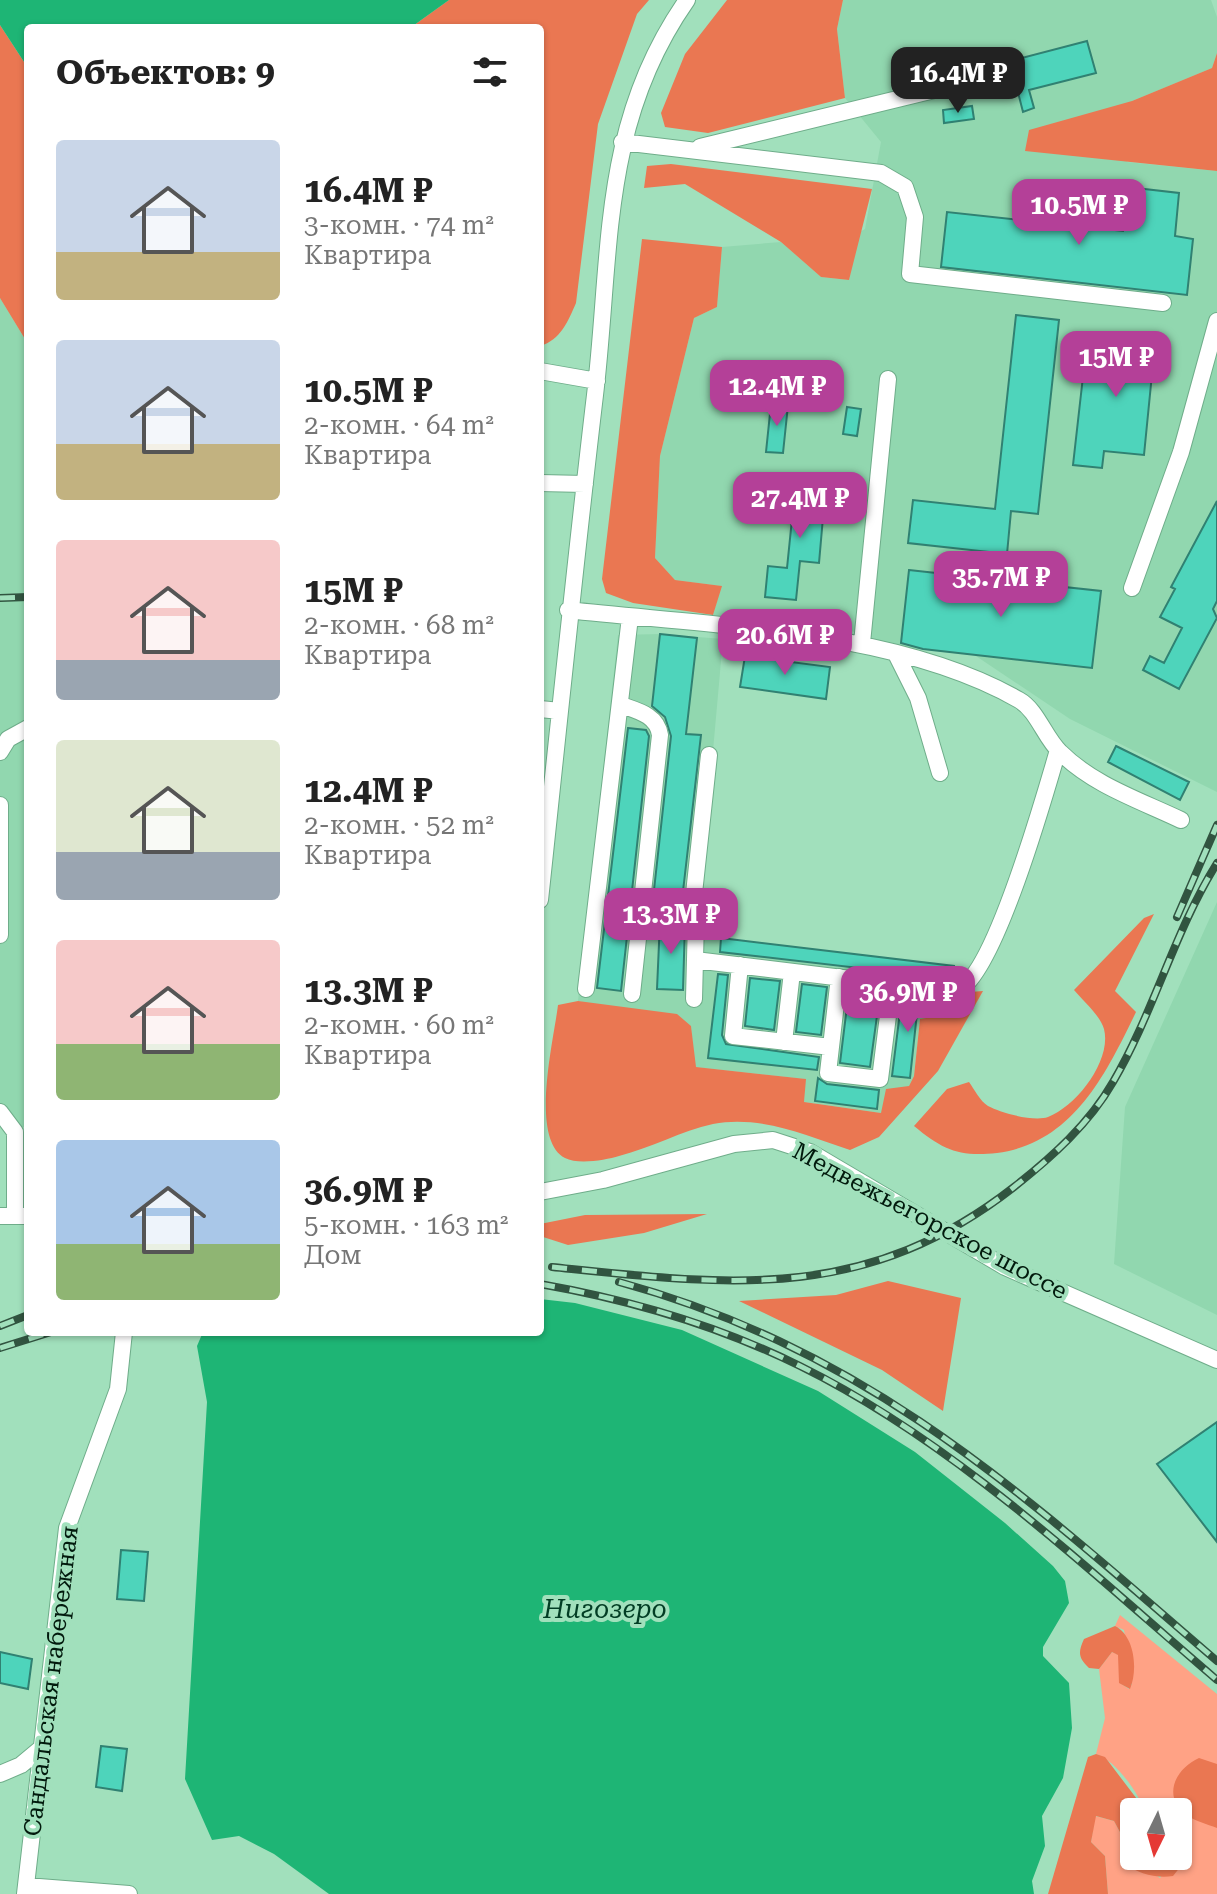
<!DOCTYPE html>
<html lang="ru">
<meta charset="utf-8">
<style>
body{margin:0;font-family:"Roboto Serif",serif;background:#f6f6f6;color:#222;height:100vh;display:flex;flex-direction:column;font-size:30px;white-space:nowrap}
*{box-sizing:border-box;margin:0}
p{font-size:26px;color:#767676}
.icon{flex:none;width:44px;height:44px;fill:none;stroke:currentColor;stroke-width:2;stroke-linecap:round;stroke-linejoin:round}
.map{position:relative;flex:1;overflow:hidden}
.drawer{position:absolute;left:24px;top:24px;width:520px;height:1312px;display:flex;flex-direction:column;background:#fff;border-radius:8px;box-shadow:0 2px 6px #0004}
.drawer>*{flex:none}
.needle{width:52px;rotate:185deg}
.fabs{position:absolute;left:1120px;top:1798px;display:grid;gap:16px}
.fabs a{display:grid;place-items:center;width:72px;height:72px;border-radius:8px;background:#fff;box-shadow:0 2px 6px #0004;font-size:40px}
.price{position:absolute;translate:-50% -68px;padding:0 18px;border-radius:16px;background:#b44098;color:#fff;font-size:26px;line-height:52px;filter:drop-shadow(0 2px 4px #0008)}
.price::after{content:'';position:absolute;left:50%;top:48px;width:24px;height:18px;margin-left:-12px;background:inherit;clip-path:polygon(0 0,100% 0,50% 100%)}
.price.current{background:#222;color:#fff}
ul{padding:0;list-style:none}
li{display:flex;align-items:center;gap:24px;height:200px;padding:0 32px}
li span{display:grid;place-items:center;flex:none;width:224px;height:160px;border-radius:8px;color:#555}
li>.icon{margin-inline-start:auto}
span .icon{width:96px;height:96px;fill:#fffc;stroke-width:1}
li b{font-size:34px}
h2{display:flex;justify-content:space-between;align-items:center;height:96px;padding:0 32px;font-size:34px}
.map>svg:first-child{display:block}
.built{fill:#91d7af}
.green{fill:#ffa285}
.forest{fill:#ea7752}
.water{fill:#1eb575}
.building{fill:#4ed4bb;stroke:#308172;stroke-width:2}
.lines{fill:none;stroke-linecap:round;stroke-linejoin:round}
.minor-casing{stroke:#6fad8a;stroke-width:18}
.minor{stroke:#fff;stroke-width:16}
.rail-casing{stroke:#315440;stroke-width:8}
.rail{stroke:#a1e0bc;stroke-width:5;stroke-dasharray:15;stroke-linecap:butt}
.labels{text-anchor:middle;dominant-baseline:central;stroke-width:8;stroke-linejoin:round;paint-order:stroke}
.street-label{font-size:24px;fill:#021a0d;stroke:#a1e0bc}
.water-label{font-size:26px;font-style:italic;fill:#023d24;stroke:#a1e0bc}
</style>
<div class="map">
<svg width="1217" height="1894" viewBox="0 0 1217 1894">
<rect width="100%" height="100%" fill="#a1e0bc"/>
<path class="built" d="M843 0H1211L1217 17V53L1212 68 1132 101 1127 162 1217 171V792L1070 719 973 654 900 647 845 629 713 615 721 586 675 580 655 558 660 456 694 318 717 307 722 247 781 242 821 277 849 280 858 233 865 229 881 142 845 98 837 29Z
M0 298 28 344V1127H0Z
M660 634 723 639 700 896 705 919 721 938 954 966 970 992 950 1014 920 1020 914 1076 909 1086 881 1113 804 1102 805 1079 695 1067 691 1026 578 1001 618 635Z
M1217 902V1315L1114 1264 1125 1107Z"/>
<path class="green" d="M1120 1615 1217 1694V1894H1108L1105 1856 1091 1842 1095 1816 1114 1821 1121 1834 1122 1854 1160 1878 1181 1852 1178 1849V1812H1145C1139 1793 1115 1760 1096 1754L1105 1718 1099 1669 1112 1652 1119 1655 1120 1683 1129 1689 1132 1684 1124 1630 1115 1626Z"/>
<path class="forest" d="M449 0H649L637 14 598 124 576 303C568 321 561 340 540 346V28H410Z
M727 0H843L837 29 845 98 708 133 665 127 661 113 685 54Z
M0 25 28 68V344L0 298Z
M1217 53V171L1025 151 1029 130 1132 101 1212 68Z
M671 164 872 189 849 280 821 277 781 242 685 184 644 188 647 166Z
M642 239 722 247 717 307 694 318 660 456 655 558 675 580 722 586 713 615 633 603 606 593 602 579Z
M1154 914 1115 991 1136 1012C1106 1074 1073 1143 997 1153 959 1157 943 1150 914 1126L947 1089 969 1082C974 1089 980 1101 988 1106 1001 1113 1034 1122 1048 1117 1077 1106 1112 1060 1104 1029 1100 1015 1083 1001 1074 990L1144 918Z
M983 991 938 1071 879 1137 850 1150C805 1135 760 1115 713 1124 681 1131 651 1148 619 1156 606 1160 578 1165 565 1158 529 1139 554 1039 558 1005L578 1001 677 1014 691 1026 696 1067 806 1079 804 1102 881 1113 886 1089 909 1086 914 1076 920 1019 950 1014 970 992Z
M707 1214 644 1233 568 1245 540 1236V1224L585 1215Z
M888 1281 961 1298 943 1411 882 1370 739 1301 836 1295Z
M1115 1626C1135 1636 1138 1670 1130 1689L1119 1683 1118 1655 1112 1652 1099 1669 1089 1668C1078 1658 1078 1652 1084 1639Z
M1096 1754 1105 1757 1143 1807 1145 1812H1134V1856H1178V1849L1181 1852V1866L1173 1876C1156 1879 1138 1873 1124 1864L1121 1834 1114 1821 1096 1816 1091 1842 1105 1856 1108 1894H1048L1088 1757Z
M1199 1758 1217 1764V1828C1207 1824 1195 1821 1186 1815 1162 1796 1175 1769 1199 1758Z"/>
<path class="water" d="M0 0H449L410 28H28V68L0 25Z
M540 1299 575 1303 682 1330 818 1391 915 1452 1005 1523 1053 1566 1065 1581 1069 1603 1043 1647V1656L1069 1683 1072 1728 1063 1778 1042 1816 1045 1846 1032 1881 1034 1894H329L274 1854 239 1836 212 1840 185 1779 207 1402 197 1346 203 1332H540Z"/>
<path class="building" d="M1087 41 1096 73 1029 90 1034 108 1023 112 1010 61Z
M972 106 974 119 944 123 943 110Z
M1127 187 1179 193 1175 236 1193 239 1187 295 941 267 947 212 1123 231Z
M1016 315 1059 320 1038 514 1011 511 1007 554 908 543 913 500 995 509Z
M1140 336 1169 344 1167 366 1153 364 1144 455 1104 451 1102 468 1073 465 1087 341 1139 347Z
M771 404 788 405 783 453 766 452Z
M847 407 861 409 857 436 843 434Z
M796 480 826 483 819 563 800 561 796 600 765 597 768 566 787 568Z
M1217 501V601L1213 609 1217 618 1179 689 1143 670 1150 656 1164 663 1182 628 1160 617 1175 589 1171 587Z
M909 570 1101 591 1092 668 923 649 901 643Z
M660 634 697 638 686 734 701 735 682 900 653 899 671 736 665 717 652 706Z
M745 656 830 667 826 699 740 687Z
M628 728 646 730 649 736 621 991 597 988Z
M1116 746 1189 782 1180 800 1108 762Z
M660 921 685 923 683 990 657 989Z
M721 938 954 966 953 979 720 952Z
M718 974 728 975 722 1035 726 1044 819 1057 817 1070 708 1058Z
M750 978 780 981 774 1030 745 1026Z
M802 984 827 987 821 1035 796 1032Z
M849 990 880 994 870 1067 840 1063Z
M902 996 933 1000 931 1014 917 1013 910 1078 892 1076Z
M818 1078 827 1084 879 1090 877 1109 815 1101Z
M1217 1422V1542L1157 1464Z
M121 1550 148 1552 144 1601 117 1599Z
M0 1652 32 1659 28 1689 0 1683Z
M101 1746 127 1749 122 1791 96 1787Z"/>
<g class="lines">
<g class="minor-casing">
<path id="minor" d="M622 142 881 173 905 187 915 217 910 274 1163 303
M700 147 959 84
M540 371 597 381
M540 483 585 484
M1132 588 1181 452 1217 321
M568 610C710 626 895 629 1019 700 1037 710 1045 738 1060 752 1093 785 1139 800 1181 820
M862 643 888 379
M897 656 918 698 940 773
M621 705C638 711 657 715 660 735L632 994
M540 709 560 711
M0 752 8 739 28 728
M0 805V935
M540 900C558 732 575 563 595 395 612 252 600 124 687 0
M641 909 692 912 709 755
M692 912 696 920 694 999
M695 960 949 991C953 990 957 990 961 988 996 967 1045 795 1058 750
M740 965 733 1036 831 1047
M839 977 828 1073 880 1079 892 984
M586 989 630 617
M784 1042 792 972
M0 1112 15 1132V1216
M540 1192 603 1180 734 1144 773 1140 810 1152 1005 1267 1217 1360
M0 1216H28
M0 1774 21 1765 39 1750
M26 1886 129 1894
M25 1894 67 1528 118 1389 124 1332"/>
</g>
<use href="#minor" class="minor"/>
<g class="rail-casing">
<path id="rail" d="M0 598 28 597
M1177 917 1217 825
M552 1267C729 1285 864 1304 1014 1187 1052 1157 1089 1124 1113 1082 1154 1012 1174 932 1217 863
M619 1282C871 1351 1025 1496 1217 1661
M540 1284C631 1300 717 1325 800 1366 956 1443 1086 1568 1217 1680
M0 1326 28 1315
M0 1348 51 1332"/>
</g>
<use href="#rail" class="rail"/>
</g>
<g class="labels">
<g class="street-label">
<text transform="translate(930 1221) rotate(28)">Медвежьегорское шоссе</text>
<text transform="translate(51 1681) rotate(-83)">Сандальская набережная</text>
</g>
<g class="water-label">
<text x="605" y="1609">Нигозеро</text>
</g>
</g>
</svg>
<div class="fabs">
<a><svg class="needle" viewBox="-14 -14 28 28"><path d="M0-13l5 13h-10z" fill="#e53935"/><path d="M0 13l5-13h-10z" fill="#767676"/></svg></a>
</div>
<b class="price current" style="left:958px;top:115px">16.4M ₽</b>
<b class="price" style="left:1079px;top:247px">10.5M ₽</b>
<b class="price" style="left:1116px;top:399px">15M ₽</b>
<b class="price" style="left:777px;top:428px">12.4M ₽</b>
<b class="price" style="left:800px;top:540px">27.4M ₽</b>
<b class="price" style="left:1001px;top:619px">35.7M ₽</b>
<b class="price" style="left:785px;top:677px">20.6M ₽</b>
<b class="price" style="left:671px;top:956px">13.3M ₽</b>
<b class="price" style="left:908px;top:1034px">36.9M ₽</b>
<section class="drawer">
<h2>Объектов: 9<svg class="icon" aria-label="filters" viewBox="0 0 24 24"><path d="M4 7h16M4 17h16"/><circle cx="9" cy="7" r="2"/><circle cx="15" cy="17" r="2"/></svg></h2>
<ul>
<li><span style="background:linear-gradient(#c9d6e8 70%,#c2b280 0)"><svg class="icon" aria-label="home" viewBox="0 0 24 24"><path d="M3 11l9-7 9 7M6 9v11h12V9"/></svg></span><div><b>16.4M ₽</b><p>3-комн. · 74 m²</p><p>Квартира</p></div></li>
<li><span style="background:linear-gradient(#c9d6e8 65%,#c2b280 0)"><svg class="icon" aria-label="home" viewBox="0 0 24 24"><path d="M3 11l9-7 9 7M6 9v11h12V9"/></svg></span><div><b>10.5M ₽</b><p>2-комн. · 64 m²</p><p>Квартира</p></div></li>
<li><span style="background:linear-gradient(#f6c9c9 75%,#9aa5b1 0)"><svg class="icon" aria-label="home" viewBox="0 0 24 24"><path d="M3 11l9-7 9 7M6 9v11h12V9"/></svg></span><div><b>15M ₽</b><p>2-комн. · 68 m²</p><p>Квартира</p></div></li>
<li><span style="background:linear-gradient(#dfe7d0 70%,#9aa5b1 0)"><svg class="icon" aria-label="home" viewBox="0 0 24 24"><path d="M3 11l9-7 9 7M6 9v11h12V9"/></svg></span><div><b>12.4M ₽</b><p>2-комн. · 52 m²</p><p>Квартира</p></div></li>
<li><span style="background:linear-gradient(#f6c9c9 65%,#8fb573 0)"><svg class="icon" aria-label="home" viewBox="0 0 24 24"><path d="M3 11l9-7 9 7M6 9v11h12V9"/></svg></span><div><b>13.3M ₽</b><p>2-комн. · 60 m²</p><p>Квартира</p></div></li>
<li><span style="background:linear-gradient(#a9c7e8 65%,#8fb573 0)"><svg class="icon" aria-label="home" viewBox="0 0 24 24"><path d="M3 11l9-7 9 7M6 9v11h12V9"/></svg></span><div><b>36.9M ₽</b><p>5-комн. · 163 m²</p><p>Дом</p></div></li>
</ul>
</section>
</div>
